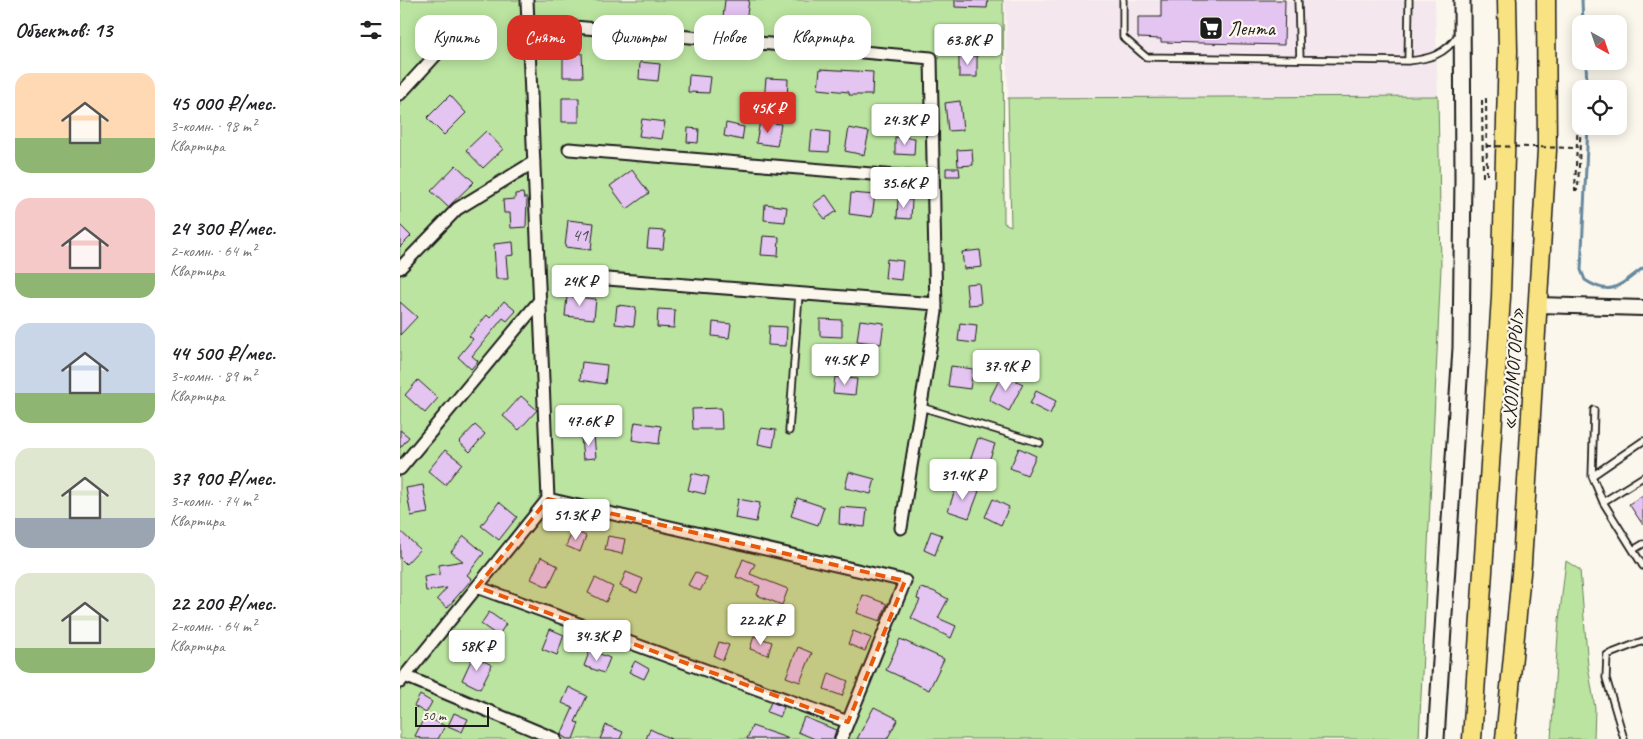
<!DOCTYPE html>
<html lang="ru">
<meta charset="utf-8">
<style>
body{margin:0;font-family:Caveat,sans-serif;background:#f6f6f6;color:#202124;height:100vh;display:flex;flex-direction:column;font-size:19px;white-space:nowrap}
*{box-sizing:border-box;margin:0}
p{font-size:16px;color:#757577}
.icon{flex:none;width:28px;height:28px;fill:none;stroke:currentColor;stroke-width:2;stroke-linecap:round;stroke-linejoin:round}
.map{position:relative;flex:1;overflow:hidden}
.side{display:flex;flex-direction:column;background:#fff;width:400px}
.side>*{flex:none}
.top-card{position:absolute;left:15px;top:15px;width:475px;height:45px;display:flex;gap:10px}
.needle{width:32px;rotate:140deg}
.tools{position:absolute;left:1172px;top:15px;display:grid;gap:10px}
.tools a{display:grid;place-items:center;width:55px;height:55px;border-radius:10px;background:#fff;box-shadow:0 2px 12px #0003;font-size:25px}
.scale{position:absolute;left:15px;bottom:12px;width:74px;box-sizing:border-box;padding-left:5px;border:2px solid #1c1c1c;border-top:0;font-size:14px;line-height:18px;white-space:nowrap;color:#1c1c1c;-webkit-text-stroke:4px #fbf7ec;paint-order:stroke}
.price{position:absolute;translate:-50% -42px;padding:0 11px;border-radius:5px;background:#fff;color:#222;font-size:16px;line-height:32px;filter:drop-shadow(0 1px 2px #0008)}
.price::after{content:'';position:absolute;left:50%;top:30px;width:15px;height:11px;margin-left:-8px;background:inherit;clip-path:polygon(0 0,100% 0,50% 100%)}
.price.on{background:#d93025;color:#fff}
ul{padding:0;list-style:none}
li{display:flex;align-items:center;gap:15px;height:125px;padding:0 15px}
li span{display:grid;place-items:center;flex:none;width:140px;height:100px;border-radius:15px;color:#555}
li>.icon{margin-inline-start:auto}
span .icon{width:60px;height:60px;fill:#fffc;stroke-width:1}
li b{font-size:21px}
h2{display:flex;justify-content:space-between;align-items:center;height:60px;padding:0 15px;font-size:21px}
.pill{padding:0 18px;border-radius:15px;background:#fff;box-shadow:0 2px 12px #0003;font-size:18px;line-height:45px}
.pill.on{background:#d93025;color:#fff}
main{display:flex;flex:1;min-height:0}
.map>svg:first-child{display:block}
.built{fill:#f4e8ee}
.green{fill:#bbe4a0;stroke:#6c805e}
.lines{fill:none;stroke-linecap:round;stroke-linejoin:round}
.stream{stroke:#66889f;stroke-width:3}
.building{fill:#e4c4f1;stroke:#1c1c1c}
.service-casing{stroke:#1c1c1c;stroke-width:9}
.minor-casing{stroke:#1c1c1c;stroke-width:15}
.tertiary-casing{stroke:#1c1c1c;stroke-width:18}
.secondary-casing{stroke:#1c1c1c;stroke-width:19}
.trunk-casing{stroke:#1c1c1c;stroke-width:21}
.path{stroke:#1c1c1c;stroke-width:2;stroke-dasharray:5 4;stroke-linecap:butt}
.service{stroke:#fbf7ec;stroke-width:5.5}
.minor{stroke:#fbf7ec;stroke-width:11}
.tertiary{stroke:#fbf7ec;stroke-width:14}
.secondary{stroke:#fbf7ec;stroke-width:15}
.trunk{stroke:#f8e281;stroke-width:18}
.path-bridge{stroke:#1c1c1c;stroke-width:2;stroke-dasharray:5 4;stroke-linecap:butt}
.marked{fill:#e8590c;fill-opacity:0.2;stroke:#e8590c;stroke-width:4;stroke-dasharray:10 6;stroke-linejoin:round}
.labels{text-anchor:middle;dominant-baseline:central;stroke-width:4.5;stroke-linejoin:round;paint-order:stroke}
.number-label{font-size:18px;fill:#4e4651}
.poi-label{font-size:20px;fill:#1c1c1c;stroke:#fbf7ec;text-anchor:start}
.street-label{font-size:20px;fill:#1c1c1c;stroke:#fbf7ec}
</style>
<main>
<section class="side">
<h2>Объектов: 13<svg class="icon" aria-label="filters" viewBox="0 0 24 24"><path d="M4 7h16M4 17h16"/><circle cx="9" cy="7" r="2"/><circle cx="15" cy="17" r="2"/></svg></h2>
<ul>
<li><span style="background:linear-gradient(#ffd9b3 65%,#8fb573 0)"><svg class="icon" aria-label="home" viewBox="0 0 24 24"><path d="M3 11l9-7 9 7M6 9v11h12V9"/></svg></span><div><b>45 000 ₽/мес.</b><p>3-комн. · 98 m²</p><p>Квартира</p></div></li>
<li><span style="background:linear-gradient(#f6c9c9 75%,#8fb573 0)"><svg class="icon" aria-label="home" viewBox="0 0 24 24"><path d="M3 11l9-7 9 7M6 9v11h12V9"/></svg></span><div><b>24 300 ₽/мес.</b><p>2-комн. · 64 m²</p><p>Квартира</p></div></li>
<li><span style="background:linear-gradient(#c9d6e8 70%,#8fb573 0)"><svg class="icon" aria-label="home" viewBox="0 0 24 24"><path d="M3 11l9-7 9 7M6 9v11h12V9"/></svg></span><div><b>44 500 ₽/мес.</b><p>3-комн. · 89 m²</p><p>Квартира</p></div></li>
<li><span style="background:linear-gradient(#dfe7d0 70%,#9aa5b1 0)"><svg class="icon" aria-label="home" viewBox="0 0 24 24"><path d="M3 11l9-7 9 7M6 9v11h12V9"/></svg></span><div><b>37 900 ₽/мес.</b><p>3-комн. · 74 m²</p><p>Квартира</p></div></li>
<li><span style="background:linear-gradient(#dfe7d0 75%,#8fb573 0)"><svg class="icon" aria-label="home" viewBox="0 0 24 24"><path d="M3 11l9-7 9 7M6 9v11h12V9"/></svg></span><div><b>22 200 ₽/мес.</b><p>2-комн. · 64 m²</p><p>Квартира</p></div></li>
</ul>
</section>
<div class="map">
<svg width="1243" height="739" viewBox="0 0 1243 739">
<rect width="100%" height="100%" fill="#fbf7ec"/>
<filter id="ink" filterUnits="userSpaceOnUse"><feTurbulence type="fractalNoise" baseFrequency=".02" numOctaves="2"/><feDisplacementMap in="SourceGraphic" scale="10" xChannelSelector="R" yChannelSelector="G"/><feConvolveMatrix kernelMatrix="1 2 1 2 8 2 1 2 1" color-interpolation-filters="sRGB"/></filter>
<g filter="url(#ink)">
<path class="built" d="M605 0H1035L1038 96 608 98Z"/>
<path class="green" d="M0 0H603L604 223 611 226 608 98 1038 96 1041 267 1019 739H0Z
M1166 561 1180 570 1188 666 1195 708 1194 739H1151L1159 620Z"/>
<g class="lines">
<path class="stream" d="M1182 0 1183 24
M1186 61 1187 89
M1188 126 1181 270 1185 280C1212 298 1221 284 1243 268"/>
</g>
<path class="building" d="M325 0H349L346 21 323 18Z
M555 0H588L587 8 555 7Z
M761 0H885L884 45 761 42V39L738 38V17H761Z
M163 53H182L183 77H163Z
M559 56H577V77H559Z
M240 62 260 64 258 81 239 79Z
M420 69 473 72 472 95H449V92L418 89Z
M289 75 311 77 309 93 288 92Z
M366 78 388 79 387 102 364 101Z
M50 95 66 113 44 135 27 118Z
M162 98H179V122H162Z
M560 101 563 130 548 131 545 103Z
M242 119 265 122 262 139 239 136Z
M360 121 381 124 377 146 356 143Z
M326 123 344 127 342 140 324 136Z
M288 128 299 129 298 143 287 142Z
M449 128 469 132 464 155 445 151Z
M412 130 430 132 429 152 410 151Z
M86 131 103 149 83 168 66 150Z
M495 137 515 138 514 155 495 154Z
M572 149 573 165 558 166 557 150Z
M56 165 74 182 48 207 31 191Z
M546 168H559L560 176H546Z
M232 170 249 193 227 209 210 186Z
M123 193 124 198H127L126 227 111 228 110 213H104L103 200 115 199V194Z
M451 193 475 195 472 217 449 214Z
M426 195 437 211 425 219 413 204Z
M498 199 512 200 511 219 497 218Z
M365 204 387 207 385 222 364 220Z
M168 220 194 223 191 250 165 247Z
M0 225 11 236 0 247Z
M249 230 265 231 263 249 247 248Z
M363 236 379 237 378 256 361 255Z
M113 242 114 255 106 256 108 279H96L94 244Z
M580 250 582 267 564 269 562 252Z
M487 259 503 261 501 280 485 278Z
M579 283 581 304 568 305 566 284Z
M167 296 196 299 194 319 165 316Z
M104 301 116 311 107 321 103 318 72 356 78 361 71 369 58 357 73 339 69 336 87 315 90 318Z
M0 302 17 317 0 335Z
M217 305 236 307 234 326 215 324Z
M258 309 275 310 274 328 257 327Z
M420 319 442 320V337L420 336Z
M460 320 484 323 481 344 457 341Z
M313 322 331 324 329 338 312 336Z
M560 323 577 325 575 343 558 341Z
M369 326 387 327 386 346 368 345Z
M182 362 207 365 205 384 180 380Z
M551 366 573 369 570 389 548 386Z
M602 374 623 384 609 411 589 400Z
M435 377 457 379 455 395 433 393Z
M18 380 38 398 25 413 5 395Z
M636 391 656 401 650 414 630 404Z
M121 396 137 410 119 430 103 416Z
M321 408 322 429H293L292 409Z
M235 422 261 426 259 444 232 440Z
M75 425 85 434 70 452 59 442Z
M361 428 376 430 373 447 358 444Z
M0 430 9 437 0 448Z
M194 435 196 458 183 459 181 437Z
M578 438 595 444 587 467 570 461Z
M619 448 636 456 627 475 610 468Z
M45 450 62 463 45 485 28 471Z
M449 472 475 479 471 494 445 488Z
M292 473 309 477 305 494 288 490Z
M557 484 579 491 569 518 548 511Z
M23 485 28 513 11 516 6 488Z
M1243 495V525L1229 504Z
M397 498 424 507 418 525 391 516Z
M338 499 360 503 356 522 335 518Z
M593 499 609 507 601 525 585 517Z
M99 502 117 517 99 540 81 526Z
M440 507 467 509 465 527 439 524Z
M173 530 186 536 180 552 166 546Z
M0 531 20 549 6 564 0 558Z
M531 531 542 535 535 555 524 550Z
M64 536 84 553 67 575 72 579 47 608 37 599 47 588 26 591 24 577 40 574 39 565 63 561 51 552Z
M208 536 225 539 222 554 205 550Z
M141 557 158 566 148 587 131 579Z
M343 559 355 564 350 574 388 589 382 605 357 595 360 586 336 577Z
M226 572 243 579 237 593 220 586Z
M295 572 307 578 300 591 288 585Z
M195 578 213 587 206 602 188 593Z
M520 588 533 591 548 599 538 618 556 626 551 638 511 618 520 600 517 599Z
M463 595 487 604 480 621 457 613Z
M89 612 106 624 98 636 81 624Z
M150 629 164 635 157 655 142 649Z
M453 631 471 638 465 651 448 644Z
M354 636 372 642 368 655 350 649Z
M500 639 544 659 529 690 486 670Z
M319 642 329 645 323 660 314 656Z
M398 647 412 653 400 682 386 677Z
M190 650 210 658 204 673 184 666Z
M73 656 92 665 80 689 62 680Z
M235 661 249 669 244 679 229 672Z
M429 673 448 681 442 696 424 689Z
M169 687 187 696 175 722 179 723 173 739H167L161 735 173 708 162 703Z
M20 695 32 702 26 713 14 706Z
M371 702 384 707 380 717 367 712Z
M474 707 498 719 487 739H457Z
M54 713 68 719 62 732 48 726Z
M25 716 45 726 38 739H22L15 736Z
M404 717 436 730 433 739H415L398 732Z
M206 725 223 732 220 739H200Z
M352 726 387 738V739H347Z
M250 729 271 739H246Z"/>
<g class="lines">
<g class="service-casing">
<path id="service" d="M723 0V37L746 57 1008 61C1029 59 1045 55 1058 35
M898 0 900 59
M1008 61 1009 0
M521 407 640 443
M389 431 399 294
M1243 441 1192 476 1203 502 1243 566
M1192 476 1194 410
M1203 502 1243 477
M1233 550 1243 544
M1224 739 1206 678 1207 655 1243 641"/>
</g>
<g class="minor-casing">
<path id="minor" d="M127 0 148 499 505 581 441 739
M128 23 531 58 536 312 501 528
M0 94 57 32
M169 149 533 179
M0 268 57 209 134 162
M181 277 536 304
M0 469 140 300
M77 587 448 722
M5 676 155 739
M0 682 148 499"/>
</g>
<g class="tertiary-casing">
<path id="tertiary" d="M1138 305 1243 308"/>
</g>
<g class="secondary-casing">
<path id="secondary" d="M1036 739 1061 348 1063 178 1062 0"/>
</g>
<g class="trunk-casing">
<path id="trunk" d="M1072 739 1101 297 1108 51 1107 0
M1105 739 1122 563 1147 150 1146 0"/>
</g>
<path class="path" d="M1178 116 1175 190H1178L1181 116
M1083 177 1082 99H1086L1087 177"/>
<use href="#service" class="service"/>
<use href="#minor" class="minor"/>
<use href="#tertiary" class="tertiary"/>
<use href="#secondary" class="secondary"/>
<use href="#trunk" class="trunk"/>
<path class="path-bridge" d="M1087 146 1177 148"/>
</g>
</g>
<path class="marked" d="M148 499 505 581 448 722 77 587Z"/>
<defs>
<g id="supermarket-square" transform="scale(1.25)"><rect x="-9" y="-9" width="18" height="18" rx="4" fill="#1c1c1c" stroke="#fbf7ec"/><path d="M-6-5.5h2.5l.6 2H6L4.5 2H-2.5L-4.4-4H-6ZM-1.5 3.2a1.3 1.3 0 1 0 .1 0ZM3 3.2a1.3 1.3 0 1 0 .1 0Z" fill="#fff"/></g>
</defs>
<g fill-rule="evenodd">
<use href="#supermarket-square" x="811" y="28"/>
</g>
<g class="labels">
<g class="number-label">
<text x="180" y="235">41</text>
</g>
<g class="poi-label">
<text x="828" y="28">Лента</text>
</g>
<g class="street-label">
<text transform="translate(1113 369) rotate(-86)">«ХОЛМОГОРЫ»</text>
</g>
</g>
</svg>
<div class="tools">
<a><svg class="needle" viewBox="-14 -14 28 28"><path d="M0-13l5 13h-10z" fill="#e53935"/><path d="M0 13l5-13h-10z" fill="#757577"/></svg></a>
<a><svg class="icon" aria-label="locate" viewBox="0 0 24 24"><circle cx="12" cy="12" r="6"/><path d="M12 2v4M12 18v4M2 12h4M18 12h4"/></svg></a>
</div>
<div class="scale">50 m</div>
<b class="price" style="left:568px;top:66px">63.8K ₽</b>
<b class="price on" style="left:368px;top:134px">45K ₽</b>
<b class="price" style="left:505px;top:146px">24.3K ₽</b>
<b class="price" style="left:504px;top:209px">35.6K ₽</b>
<b class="price" style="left:180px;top:307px">24K ₽</b>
<b class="price" style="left:445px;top:386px">44.5K ₽</b>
<b class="price" style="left:606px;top:392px">37.9K ₽</b>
<b class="price" style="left:189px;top:447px">47.6K ₽</b>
<b class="price" style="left:563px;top:501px">31.4K ₽</b>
<b class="price" style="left:176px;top:541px">51.3K ₽</b>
<b class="price" style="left:361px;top:646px">22.2K ₽</b>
<b class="price" style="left:197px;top:662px">34.3K ₽</b>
<b class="price" style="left:77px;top:672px">58K ₽</b>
<div class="top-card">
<a class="pill">Купить</a>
<a class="pill on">Снять</a>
<a class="pill">Фильтры</a>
<a class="pill">Новое</a>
<a class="pill">Квартира</a>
</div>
</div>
</main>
